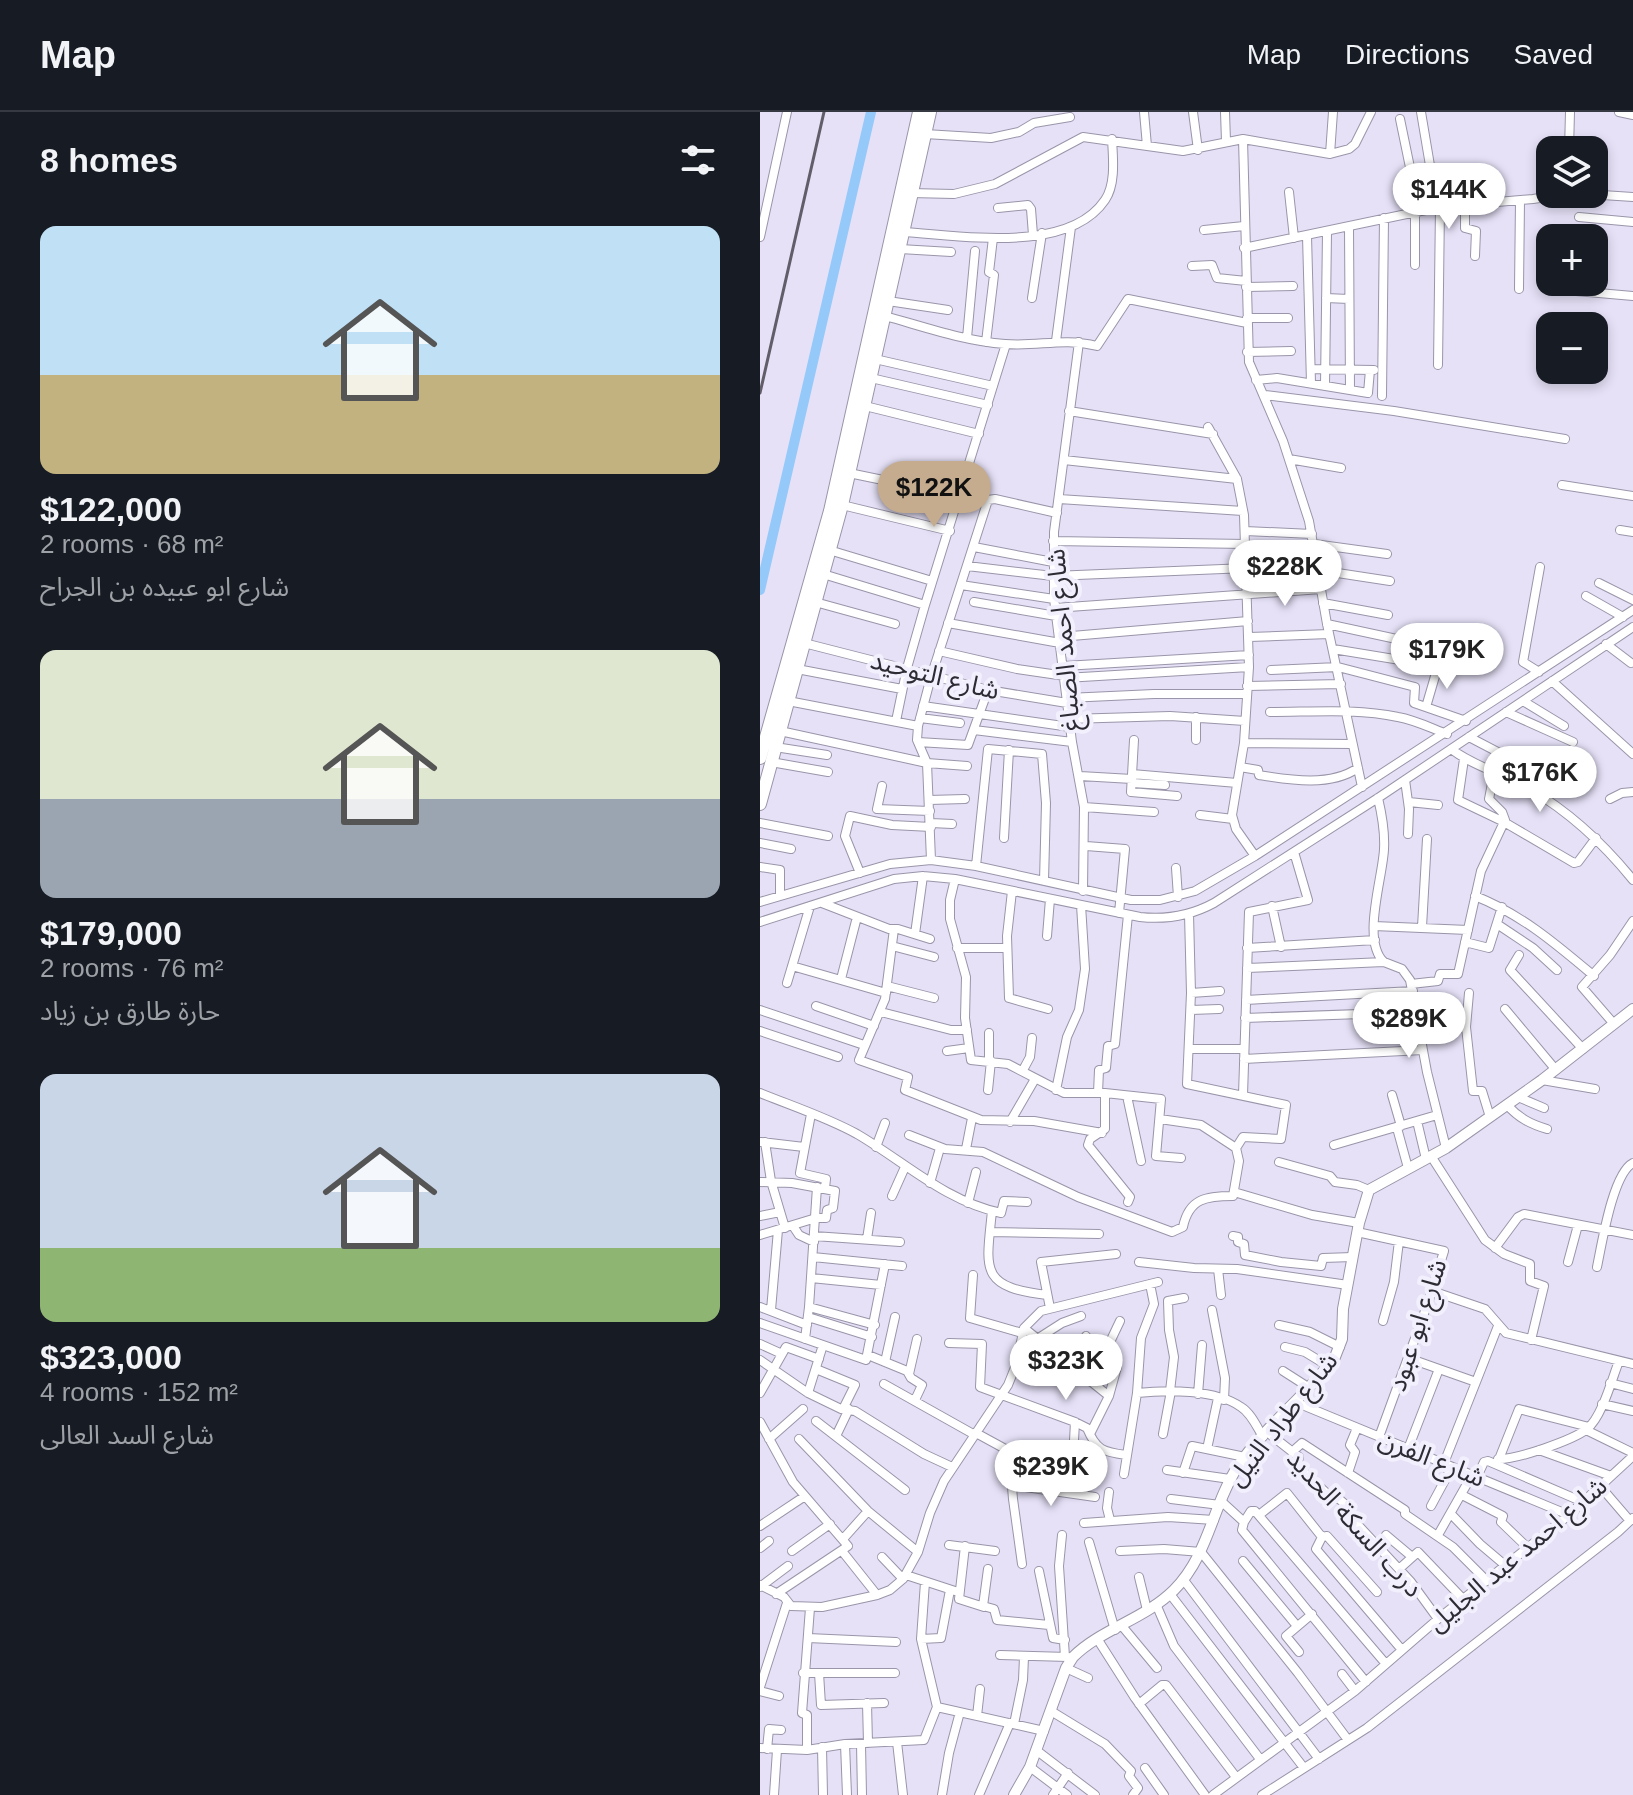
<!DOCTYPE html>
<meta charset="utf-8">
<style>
body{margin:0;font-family:Helvetica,"Noto Sans Arabic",sans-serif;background:#242831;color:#f1f3f6;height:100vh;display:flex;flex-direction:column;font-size:30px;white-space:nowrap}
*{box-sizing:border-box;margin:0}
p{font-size:26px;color:#9ea1a6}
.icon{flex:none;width:44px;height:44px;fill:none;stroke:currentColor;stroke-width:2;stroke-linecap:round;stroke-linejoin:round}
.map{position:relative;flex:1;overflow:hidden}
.sheet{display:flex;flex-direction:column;background:#171b24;width:760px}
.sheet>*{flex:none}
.tools{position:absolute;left:776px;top:24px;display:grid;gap:16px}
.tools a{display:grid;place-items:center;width:72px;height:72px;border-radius:16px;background:#171b24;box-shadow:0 4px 12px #0003;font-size:40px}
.price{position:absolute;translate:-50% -68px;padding:0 18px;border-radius:28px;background:#fff;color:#222;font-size:26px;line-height:52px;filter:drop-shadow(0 2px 4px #0008)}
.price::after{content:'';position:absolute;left:50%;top:48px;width:24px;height:18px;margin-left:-12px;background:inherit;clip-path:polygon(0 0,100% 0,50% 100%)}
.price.selected{background:#c5ac8f;color:#111}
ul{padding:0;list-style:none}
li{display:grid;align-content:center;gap:16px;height:424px;padding:0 40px}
li span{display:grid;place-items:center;height:248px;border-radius:16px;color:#555}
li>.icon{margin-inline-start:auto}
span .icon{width:144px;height:144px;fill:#fffc;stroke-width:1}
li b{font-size:34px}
h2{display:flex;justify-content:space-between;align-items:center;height:96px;padding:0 40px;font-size:34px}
header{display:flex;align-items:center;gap:48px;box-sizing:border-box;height:112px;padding:0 40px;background:#171b24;border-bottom:2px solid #363941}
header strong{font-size:38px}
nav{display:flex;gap:44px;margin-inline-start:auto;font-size:28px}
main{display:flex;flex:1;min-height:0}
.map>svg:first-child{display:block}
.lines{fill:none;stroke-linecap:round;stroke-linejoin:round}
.canal{stroke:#95c9f9;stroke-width:10}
.minor-casing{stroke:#9a95a9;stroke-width:10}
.tertiary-casing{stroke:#9a95a9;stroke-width:12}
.trunk-casing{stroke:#9a95a9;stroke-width:14}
.minor{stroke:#fff;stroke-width:8}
.tertiary{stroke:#fff;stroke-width:10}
.trunk{stroke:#fff;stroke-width:12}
.rail{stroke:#615e6a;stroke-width:3}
.labels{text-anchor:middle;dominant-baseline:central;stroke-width:8;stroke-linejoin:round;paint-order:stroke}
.street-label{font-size:26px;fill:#2d2b33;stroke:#f3f0fd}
</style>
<header>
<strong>Map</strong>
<nav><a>Map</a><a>Directions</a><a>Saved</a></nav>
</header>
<main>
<section class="sheet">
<h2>8 homes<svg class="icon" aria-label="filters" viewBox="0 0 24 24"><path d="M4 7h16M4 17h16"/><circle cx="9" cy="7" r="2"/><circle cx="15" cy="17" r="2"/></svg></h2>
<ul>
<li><span style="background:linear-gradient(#bfe0f5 60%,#c2b280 0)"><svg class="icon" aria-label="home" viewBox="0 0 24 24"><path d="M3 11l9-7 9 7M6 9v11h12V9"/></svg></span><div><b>$122,000</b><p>2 rooms · 68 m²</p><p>شارع ابو عبيده بن الجراح</p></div></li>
<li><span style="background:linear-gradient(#dfe7d0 60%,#9aa5b1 0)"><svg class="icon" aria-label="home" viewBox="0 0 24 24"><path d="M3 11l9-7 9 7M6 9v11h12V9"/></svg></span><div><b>$179,000</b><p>2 rooms · 76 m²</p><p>حارة طارق بن زياد</p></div></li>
<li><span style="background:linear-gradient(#c9d6e8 70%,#8fb573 0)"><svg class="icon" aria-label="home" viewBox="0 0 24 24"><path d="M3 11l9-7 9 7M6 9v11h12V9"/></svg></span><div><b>$323,000</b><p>4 rooms · 152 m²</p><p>شارع السد العالى</p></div></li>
</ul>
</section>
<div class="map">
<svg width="873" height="1683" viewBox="0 0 873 1683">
<rect width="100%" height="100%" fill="#e6e1f7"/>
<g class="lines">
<path class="canal" d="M0 478 111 0"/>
<g class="minor-casing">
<path id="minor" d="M384 0 387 34
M433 0 438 38
M465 0 466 29
M661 0 677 95
M859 0 873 3
M640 7 659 99
M165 22 231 26 259 20 274 11 310 5
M483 27 489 250 523 329 549 409 567 512 602 675
M809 38 810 0
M570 42 573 0
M529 80 534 126
M150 81 194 82 235 72 323 25 423 39 483 27 570 42 589 37 595 32 611 0
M827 82 873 85
M705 91V116L716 119 715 144
M238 96 268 93 271 97 273 123
M819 105 873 110
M589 115 590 278
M444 118 484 114
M143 120C199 123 308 143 345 88 356 72 353 46 352 27
M547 124 551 271
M0 125 27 0
M484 136 680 95 773 87 806 82
M140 137 191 140
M655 153V99
M432 154 452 153 457 166 486 169
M486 175 533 174
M759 177 760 89
M816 179 873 184
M272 186 282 121
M566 186 589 187
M128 189 188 198
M125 204C165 215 204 229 245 232 279 235 302 225 337 234L368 187 487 211
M487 206H528
M207 226 215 139
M296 229 311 115
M226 230 234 163 229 160 233 126
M319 230 294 420V487L312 630 324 695 323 779
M487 240 531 239
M115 247 233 274
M678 253 680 95
M551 257 614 258
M111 266 228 293
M496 268 517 266 608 281 610 258
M565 274 567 120
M505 283 634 299 805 327
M622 284 624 106
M105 294 219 322
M309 299 453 322
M448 315 477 367 484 403 489 555 484 631 472 703 476 717 495 744
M529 347 581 356
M304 348 477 367
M89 361 200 384
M802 373 873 384
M299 387 483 399
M82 393 190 419
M860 418 873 420
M485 419 552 422
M293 429 486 432
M554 432 627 442
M214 435 293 450
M69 438 172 469
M207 454 293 464 487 456
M63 462 165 493
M487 462 558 458 630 469
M839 471 873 488
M201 473 294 487
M826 484 863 505
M55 490 135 512
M214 490 296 504
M563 491 628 503
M295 496 561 477
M188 511 300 531
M567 512 706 542
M300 525 488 509
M489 525 569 522
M44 531 228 578 307 591
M846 532 871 551
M573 537 695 557
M179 539 257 557 305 564
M304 554 489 543
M37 557 142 577
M511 558 578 555 655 575 654 591 706 609
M779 560 763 550 780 455
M305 566 489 555
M792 569 873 642
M487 574 581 572
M307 586 394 582H486
M28 589 158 614
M763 589 804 614
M163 594 310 615
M666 595 678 554
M510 600C553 600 596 596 638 605 655 608 671 616 687 622
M746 600 813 630
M160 606 200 611
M309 607 410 604 485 609
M136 609 147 556 165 493 246 232
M214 618 312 630
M20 619 167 651 207 654
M709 625 774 659
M374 628 371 680 417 684
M436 628V605
M158 630 208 633 228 578
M484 631 592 632
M15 635 67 643
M691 637C715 655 744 662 770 677 811 701 843 731 873 768
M704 647 698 688 744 710 814 751 818 750 836 726
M11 650 68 660
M480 655 498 658 499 663C530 668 570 675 598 656
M372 662 477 671
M320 664 372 667
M645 668 649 697 648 722
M372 671 405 673
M122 674 117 697 170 699
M618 686C622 703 625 720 624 737 623 765 601 829 624 850
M850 687 862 681 873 680
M169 688 205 687
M649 690 678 693
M324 695 394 700
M440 703 473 707
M0 711 68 724
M171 711 192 712
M244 726 249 638
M0 731 31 737
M326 734 365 737 359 801
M171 748 167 651 157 628 158 614 171 565 228 388 235 387 297 401
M216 754 228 637 282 642 286 691 284 769
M0 755 20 758V784
M416 756 418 785
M100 761 85 724 90 704 132 713 171 715
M195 767 190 788V807L206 865 205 906 211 948 248 952 304 981H345L401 987 396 1044 421 1046
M252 779 247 824 249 886 288 897
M715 784C761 802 796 832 834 864
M0 790 130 752 171 748 216 754 371 788H400L435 779 495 744 873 498
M62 791 129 817H138L170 827
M512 794 521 835
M429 802 431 881 427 972 526 993 521 1027 483 1025 476 1036
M0 810 134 767 163 764 195 767 380 805C407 808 430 804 454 791L618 686 873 515
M737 812 773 836 797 858
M614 814 708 818
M662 815 667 727
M134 817 125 887 99 948 148 965 145 978 221 1008 274 1009 342 1021
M155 822 163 764
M287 824 290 787
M705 830 729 836 742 795
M132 834 174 845
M197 836H246
M487 836 615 828
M759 843 750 858 823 937
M32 854 126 881
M487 856 624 850 642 857 650 868 667 960 686 1036
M81 867 97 805
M27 871 50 794
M651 872 678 869 680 862H698L721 759 745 708 742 700 729 687 734 661
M127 874 174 886
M431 881 460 879
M709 881 706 915 713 979H722L730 1005
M486 888 653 879
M56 894 114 914
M745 897 796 958
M0 898 104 933
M431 898 459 897
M121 900 191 918H207
M485 906 657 900
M854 912 822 875 850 843 873 809
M0 919 78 945
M660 919 706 915
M229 921V949
M429 937H484
M187 939 209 936
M484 947 663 938
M263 958 270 945 272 926
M782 968 835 977
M228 978 231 949
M296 978 307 925 319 898 325 857 321 793
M0 981C32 994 66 1005 97 1022 145 1050 185 1089 241 1101L244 1089 267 1090
M338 981 339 958 346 956 348 934 355 932 368 803
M345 981V1017L330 1027 328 1033 370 1085 368 1090
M483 983 489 800 548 788 534 740
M632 983 641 1014
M367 984 381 1049
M758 985 784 996
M747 993C759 1006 770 1012 787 1017
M51 1002 40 1061 66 1067 65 1076
M657 1009 666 1047
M250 1010 275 967
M637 1016 648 1056
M149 1023 185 1037 223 1040 318 1085 412 1120 423 1115C429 1086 447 1084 473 1084L479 1049 476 1036 441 1013 400 1007
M1 1030 44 1035
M5 1030 11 1069 25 1116
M574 1033 677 1003
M116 1035 125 1011
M206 1037 212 1006
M671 1044 725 1128 744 1142 770 1152V1169L784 1174 771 1228
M519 1050 570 1064 575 1070 597 1073 609 1078
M0 1070 32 1071 75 1079 73 1096 67 1098 66 1106H56L0 1123
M170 1071 180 1036
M474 1080 552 1103 599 1111
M132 1084 145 1055
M208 1091 216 1060
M232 1099C226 1158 219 1175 287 1183
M0 1104 20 1100
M33 1114 39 1123 54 1130
M230 1120 339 1122
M597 1120 684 1139 669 1188 619 1325
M54 1124 140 1130
M473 1124 478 1125V1130L484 1132 485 1143 521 1150 561 1154 563 1146 593 1145
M107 1127 111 1101
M735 1136 758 1105 764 1102 873 1123
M53 1145 142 1154
M379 1150 434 1156 477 1157 588 1173
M808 1150 818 1113
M837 1155C842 1131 853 1061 873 1051
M458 1157 461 1183
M213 1163 210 1206 262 1221
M51 1166 121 1173
M672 1179 725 1197 746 1221 873 1252
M0 1195 47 1213
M49 1195 115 1213
M290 1196 281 1150 356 1142
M11 1198 18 1118
M452 1198 465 1266 464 1288
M48 1205 112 1225
M623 1209 634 1170 639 1129
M0 1211 106 1248 125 1152
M519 1213 550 1220 580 1235
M264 1216 349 1284
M45 1227 49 1195 57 1075
M277 1227 302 1211 321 1204
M189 1231 222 1232 220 1275 315 1310 327 1316C336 1338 343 1340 366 1343
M0 1232 22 1242
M525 1235 545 1240 568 1254
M108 1243 147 1259 151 1266 162 1273 155 1288
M648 1246 716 1270 684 1351
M0 1248 48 1281 81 1297 95 1299 164 1342 192 1355
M125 1250 135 1205
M314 1256 330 1229 326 1224
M56 1257 95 1273 83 1297
M523 1259 548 1275
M149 1262 157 1227
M331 1270 360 1209
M716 1270 738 1214
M850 1271 873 1277
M124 1272 215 1323
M410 1279 414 1245 409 1218 408 1189 424 1186
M0 1281 26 1235 59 1247
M48 1281 63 1233
M377 1281C406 1278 456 1277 481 1295 491 1301 497 1315 503 1325
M438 1282 442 1233
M535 1290 809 1403
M842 1292 873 1299
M56 1309 145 1378
M0 1310 33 1370 88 1434 16 1482
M826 1318 873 1341
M507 1320 539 1345 537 1354 573 1387 578 1386 586 1393 585 1399 651 1470 678 1507
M216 1321 249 1339 283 1342V1353
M330 1322 349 1284 357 1255
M403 1322 411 1279
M76 1324 89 1297
M9 1327 43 1297
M39 1327 108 1399 158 1440
M447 1337 458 1286
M648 1337 679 1257
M779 1338 851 1364
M249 1339 253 1387 262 1452
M532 1340 542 1331 645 1398V1402L693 1435 727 1469
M313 1347 315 1310
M738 1347C756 1348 813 1328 827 1317 842 1305 852 1267 859 1249
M737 1352 759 1297 829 1315
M407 1358 470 1367
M423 1361 432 1334 485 1345
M588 1361 595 1340 590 1333 597 1316
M364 1362 377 1281 381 1226 394 1192 390 1172
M717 1365 724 1350 728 1349 823 1390
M251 1373 335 1385
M840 1374 870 1409
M349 1380 347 1396 350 1408
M702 1383 743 1404 741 1410 768 1436
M411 1387 460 1393
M461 1389 484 1410
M671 1394 692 1355
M691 1402 720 1432 746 1454
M499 1403 527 1381 562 1425 556 1437 642 1538
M484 1410 491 1399H495L626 1552
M484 1410 482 1418 606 1570
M324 1411 408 1405 454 1408
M0 1414 45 1384
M302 1423 299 1454 305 1545
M626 1423 651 1444
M678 1423 712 1363
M562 1425 567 1424 617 1480
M83 1427 108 1399
M329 1430 355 1518
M189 1433 235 1439
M205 1434 199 1487 224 1495
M0 1436 9 1429
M32 1439 70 1412
M82 1439 117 1483
M360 1439 404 1437 441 1440 538 1561 588 1628
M122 1445 143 1467
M483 1449 537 1514
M228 1457 223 1494 234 1497 237 1508 289 1513
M639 1457 658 1440 703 1487
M279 1459 293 1526 305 1528
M146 1463 195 1479
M379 1465 387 1498
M423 1467 559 1647
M0 1473 24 1485 31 1494 62 1495 117 1483 130 1478 143 1467 158 1440 170 1401 184 1369 248 1273 256 1253 264 1216 281 1199 398 1170
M0 1475 28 1454
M410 1482 544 1656
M396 1492 414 1534 500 1647
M362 1514 397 1556
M48 1526 136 1530
M161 1527 181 1526 190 1478
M338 1528 375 1586 445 1683
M539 1540 526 1524 552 1502
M240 1543 308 1545
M306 1556 328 1566
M43 1561H135
M59 1561 61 1593 124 1591
M582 1562 595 1579
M0 1575 27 1491
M0 1579 19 1584
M107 1591 108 1631
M379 1592 402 1573H406L476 1665
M177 1595 284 1619
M291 1599 345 1632 371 1659 369 1664 378 1676 373 1683
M217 1604 220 1577
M254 1612 263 1568 264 1545
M137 1630 143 1683
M85 1632 87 1683
M101 1632 102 1683
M62 1635 63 1683
M0 1636 47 1638 85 1632 164 1628 177 1595 161 1527 165 1470
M7 1637 9 1617 21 1618
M47 1638V1603L42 1601 50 1496
M276 1638 335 1683
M270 1655 307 1683
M385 1656 404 1683
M14 1683 17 1638
M182 1683 189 1641 200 1600
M219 1683 250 1611
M293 1683 308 1661
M453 1683 595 1579 678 1507 809 1403 873 1344
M502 1683 607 1616 858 1420 873 1406"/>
</g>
<g class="tertiary-casing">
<path id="tertiary" d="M254 1683 270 1655 306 1556 313 1545C341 1517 385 1507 414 1478 449 1443 452 1394 478 1354 505 1314 546 1284 575 1245L582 1227 583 1197 599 1111 609 1078 686 1036 782 968 873 897"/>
</g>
<g class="trunk-casing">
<path id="trunk" d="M0 646 70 399 159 0
M0 692 82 393 170 0"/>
</g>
<use href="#minor" class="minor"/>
<use href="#tertiary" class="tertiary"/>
<use href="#trunk" class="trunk"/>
<path class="rail" d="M0 281 64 0"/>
</g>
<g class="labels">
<g class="street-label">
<text transform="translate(303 528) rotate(-95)">شارع احمد الصباغ</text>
<text transform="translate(175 563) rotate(14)">شارع التوحيد</text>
<text transform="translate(657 1213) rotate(-72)">شارع ابو عبود</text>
<text transform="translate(522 1307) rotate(-52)">شارع طراد النيل</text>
<text transform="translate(672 1346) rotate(22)">شارع الفرن</text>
<text transform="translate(595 1411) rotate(48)">درب السكة الحديد</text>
<text transform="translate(757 1442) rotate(-40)">شارع احمد عبد الجليل</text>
</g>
</g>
</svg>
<div class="tools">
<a><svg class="icon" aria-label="layers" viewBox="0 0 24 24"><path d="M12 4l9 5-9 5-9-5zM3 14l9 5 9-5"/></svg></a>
<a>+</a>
<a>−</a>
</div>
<b class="price" style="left:689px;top:119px">$144K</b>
<b class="price selected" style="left:174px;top:417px">$122K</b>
<b class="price" style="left:525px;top:496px">$228K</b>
<b class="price" style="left:687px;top:579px">$179K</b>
<b class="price" style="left:780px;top:702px">$176K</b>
<b class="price" style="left:649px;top:948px">$289K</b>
<b class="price" style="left:306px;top:1290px">$323K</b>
<b class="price" style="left:291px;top:1396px">$239K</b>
</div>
</main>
